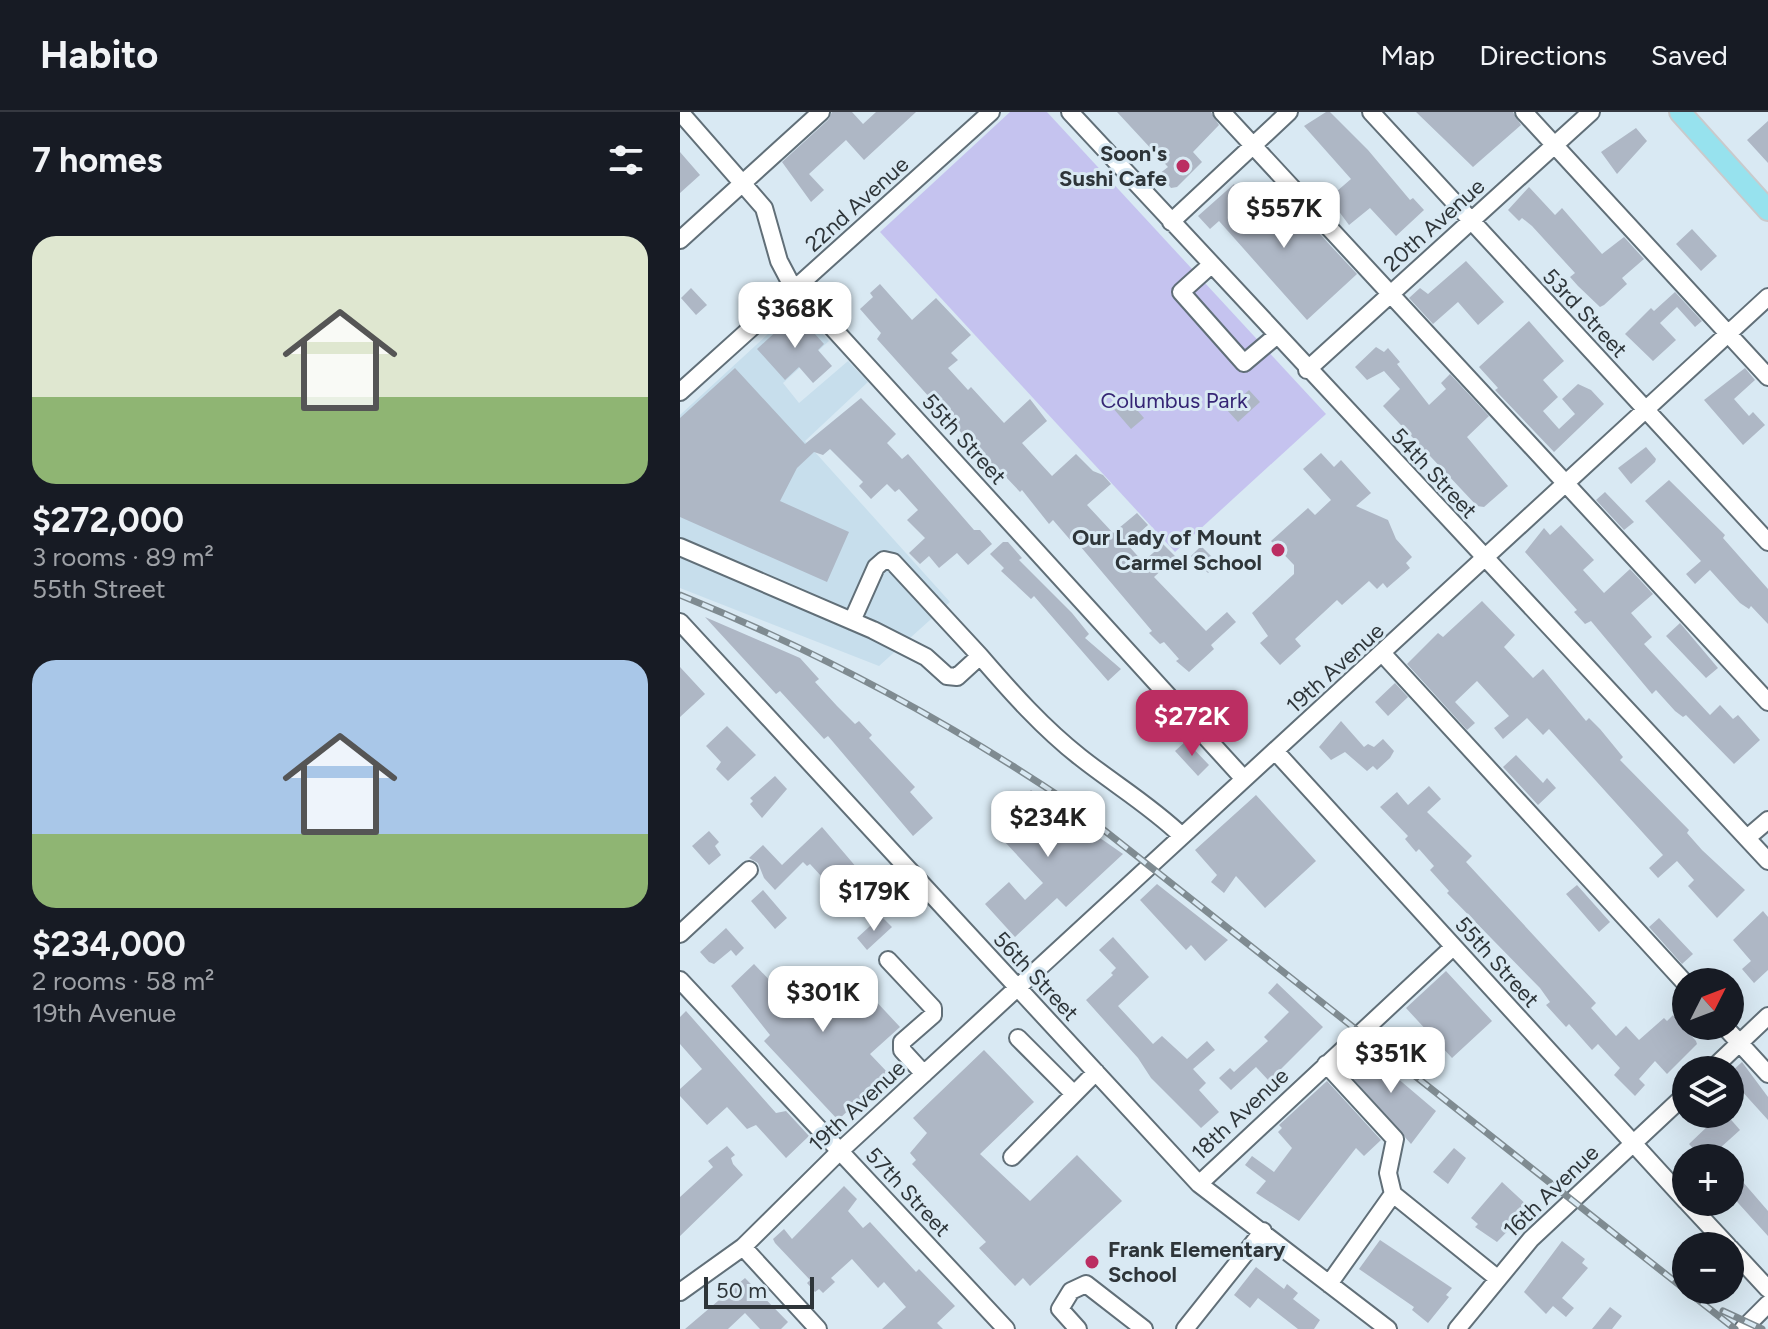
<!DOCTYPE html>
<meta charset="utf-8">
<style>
body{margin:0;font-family:Figtree,sans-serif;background:#20242c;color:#f1f3f6;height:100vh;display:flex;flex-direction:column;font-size:30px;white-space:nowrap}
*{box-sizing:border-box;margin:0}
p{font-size:26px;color:#9ea1a6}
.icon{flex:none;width:44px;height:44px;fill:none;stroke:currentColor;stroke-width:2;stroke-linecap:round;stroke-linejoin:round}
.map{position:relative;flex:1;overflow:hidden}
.sheet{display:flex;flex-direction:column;background:#171b24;width:680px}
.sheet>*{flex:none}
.needle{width:52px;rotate:48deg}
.fabs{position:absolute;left:992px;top:856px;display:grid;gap:16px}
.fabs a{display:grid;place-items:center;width:72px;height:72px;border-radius:50%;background:#171b24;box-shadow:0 8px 32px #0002;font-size:40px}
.scale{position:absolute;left:24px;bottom:20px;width:110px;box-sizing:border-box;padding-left:8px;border:4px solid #2e3539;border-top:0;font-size:22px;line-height:28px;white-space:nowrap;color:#2e3539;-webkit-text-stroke:6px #d9e9f3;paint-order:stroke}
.price{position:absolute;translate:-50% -68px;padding:0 18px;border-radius:16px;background:#fff;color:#222;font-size:26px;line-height:52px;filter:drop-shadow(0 2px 4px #0008)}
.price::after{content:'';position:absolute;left:50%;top:48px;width:24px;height:18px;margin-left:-12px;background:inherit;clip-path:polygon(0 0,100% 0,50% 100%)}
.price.on{background:#bb2e62;color:#fff}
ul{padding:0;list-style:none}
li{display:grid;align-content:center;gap:16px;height:424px;padding:0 32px}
li span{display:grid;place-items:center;height:248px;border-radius:24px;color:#555}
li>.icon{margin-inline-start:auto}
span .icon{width:144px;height:144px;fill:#fffc;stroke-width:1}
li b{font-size:34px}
h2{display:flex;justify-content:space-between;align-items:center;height:96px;padding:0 32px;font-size:34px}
header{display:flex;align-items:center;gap:48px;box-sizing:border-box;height:112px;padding:0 40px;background:#171b24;border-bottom:2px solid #363941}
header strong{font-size:38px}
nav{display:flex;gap:44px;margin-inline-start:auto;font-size:28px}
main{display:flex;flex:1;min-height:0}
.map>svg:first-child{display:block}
.built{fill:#c7deec}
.green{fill:#c5c3ef}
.building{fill:#aeb7c5}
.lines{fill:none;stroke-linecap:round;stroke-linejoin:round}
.minor-casing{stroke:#616f78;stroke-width:20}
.major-casing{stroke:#c9cacc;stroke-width:24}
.minor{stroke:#fff;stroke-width:16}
.major{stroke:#97e2ee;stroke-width:20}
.rail-casing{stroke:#7f8b91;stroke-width:7}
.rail{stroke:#d9e9f3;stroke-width:4;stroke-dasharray:12;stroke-linecap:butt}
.poi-dot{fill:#bb2e62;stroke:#d9e9f3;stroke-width:3}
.labels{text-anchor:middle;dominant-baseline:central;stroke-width:6;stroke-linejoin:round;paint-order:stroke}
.poi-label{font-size:22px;font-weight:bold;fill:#2e3539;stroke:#d9e9f3;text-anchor:end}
.street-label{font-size:22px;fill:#2e3539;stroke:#d9e9f3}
.park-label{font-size:22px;fill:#362675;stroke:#d9e9f3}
</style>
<header>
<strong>Habito</strong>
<nav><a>Map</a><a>Directions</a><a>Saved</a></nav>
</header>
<main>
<section class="sheet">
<h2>7 homes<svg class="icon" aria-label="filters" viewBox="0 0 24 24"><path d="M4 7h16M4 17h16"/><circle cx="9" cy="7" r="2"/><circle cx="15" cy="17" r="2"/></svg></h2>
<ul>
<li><span style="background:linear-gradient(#dfe7d0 65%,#8fb573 0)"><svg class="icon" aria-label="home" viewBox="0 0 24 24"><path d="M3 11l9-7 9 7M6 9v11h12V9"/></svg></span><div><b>$272,000</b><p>3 rooms · 89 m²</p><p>55th Street</p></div></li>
<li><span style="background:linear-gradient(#a9c7e8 70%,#8fb573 0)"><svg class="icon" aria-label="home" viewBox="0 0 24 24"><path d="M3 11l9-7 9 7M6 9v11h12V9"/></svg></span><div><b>$234,000</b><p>2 rooms · 58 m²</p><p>19th Avenue</p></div></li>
</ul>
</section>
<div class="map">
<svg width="1088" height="1217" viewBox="0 0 1088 1217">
<rect width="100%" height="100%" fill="#d9e9f3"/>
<path class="built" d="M116 201 127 205 149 229 103 271 119 291 168 249 188 270 125 329 270 490 199 554 0 476V303L100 211Z"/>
<path class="green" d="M330 0H367L646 302 495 440 200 120Z"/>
<path class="building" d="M152 0H172L183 12 196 0H236L184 48 166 28 129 62 144 78 131 90 102 50 148 8Z
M437 0H531L539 13 513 40 522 50 497 75 491 76 479 62 488 55Z
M646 0H650L688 38 730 88 733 86 744 98 716 124 690 96 669 113 649 86 671 67 624 14Z
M736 0H833L841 13 793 55Z
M1088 9V51L1067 28Z
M956 16 967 29 937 62 921 40Z
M0 40 20 63 0 81Z
M554 72 581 109H585L608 88 677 162 627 208 539 109 530 117 518 104Z
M849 75 875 103 882 96 922 142 944 125 964 147 942 166 947 172 924 193 920 195 898 174 890 165 895 161 852 114 842 106 839 109 828 98Z
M1012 117 1037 144 1021 159 996 132Z
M786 149 824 190 798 213 778 190 753 212 729 186 740 176 748 182Z
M200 172 232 208 256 186 291 223 271 241 278 248 268 256 288 278 291 275 324 311 350 287 367 309 342 331 360 351 372 364 396 342 413 359 423 363 431 372 407 393 433 421 457 401 468 413 447 432 463 450 483 432 496 445 474 465 526 519 547 500 556 510 531 533 534 537 509 560 496 549 499 547 484 530 480 532 469 521 472 519 395 428 392 430 373 408 369 412 342 378 340 380 325 364 322 366 197 227 201 221 180 197 193 185 190 181Z
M11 176 27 193 16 203 1 186Z
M995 180 1022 209 1015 215 997 195 980 211 996 228 973 249 945 222 971 196 974 199Z
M116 201 144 232 138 238 152 254 133 271 119 255 105 268 77 237Z
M849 209 884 249 863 268 878 285 863 299 879 317 895 302 882 287 898 272 911 278 924 292 874 340 815 278 818 276 799 255Z
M696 235 704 240 708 236 720 250 717 252 749 293 766 277 761 271 770 262 809 304 787 325 828 374 804 395 797 394 703 294 720 277 704 259 687 268 675 255Z
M55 256 125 332 181 286 216 322 207 331 222 347 228 342 294 418H300L312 432 288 453 277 441 259 456 249 444 240 452 229 441 245 426 227 408 238 398 219 377 215 380 207 372 191 387 179 374 183 370 150 337 143 343 134 340 117 356 100 389 169 420 147 470 0 405V306Z
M1065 256 1075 268 1054 287 1069 304 1073 300 1085 313 1063 333 1024 288Z
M569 278 580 290 558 310 547 298Z
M445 284 464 306 451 317 432 295Z
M966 335 976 347 975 350 951 372 938 356Z
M641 341 654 355 661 348 691 381 676 394 708 408 716 427 732 445 726 451 730 456 707 476 703 471 697 477 689 469 662 493 657 488 615 527 621 534 600 553 580 531 588 524 572 501 614 462V453L591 429 628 396 635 403 651 388 623 357Z
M989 368 1045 423 1043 426 1088 477V512L1071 494 1069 497 1060 491 1030 458 1015 472 1006 462 1021 449 965 389Z
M925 380 954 410 944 418 916 388Z
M881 413 914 448 903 458 924 481 950 457 973 482 951 501 972 525 964 532 1030 603 1040 593 1053 607 1058 603 1080 628 1054 652 1006 603 1003 605 995 599 976 578 972 582 911 509 905 512 894 500 897 498 845 440 864 416 870 423Z
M323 430H328L342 446 339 448 392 501 409 522 405 526 441 557 428 569 354 484 351 487 321 459 324 456 310 442Z
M521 434 538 451 528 461 511 444Z
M802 489 835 523 824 535 853 566 863 557 906 609 909 606 920 617 943 645 940 648 1009 718 1007 721 1022 738 1065 778 1037 806 1008 774 1014 768 997 749 978 766 969 756 983 743 869 617 863 623 847 606 823 627 814 616 829 604 797 569 775 590 795 611 787 618 727 552 758 521 763 525Z
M25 505 120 546 139 567 135 570 157 594 175 612 179 609 192 623 189 626 235 675 230 680 253 706 233 724 148 624 144 627 100 579 96 582Z
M1000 511 1038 556 1026 566 986 524Z
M0 555 25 582 0 605Z
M715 571 728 585 708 604 695 590Z
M661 609 684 635 688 632 694 635 703 627 714 639 710 646 697 658 693 654 687 659 665 640 651 648 639 635Z
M47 614 76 643 48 669 36 657 41 650 26 634Z
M506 629 529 653 518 664 495 639Z
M836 643 863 671 867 666 876 676 858 693 823 655Z
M95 664 107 677 82 706 70 692 73 689 70 686Z
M749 674 761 687 747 700 792 744 786 750 916 891 911 896 936 924 946 914 959 928 984 906 987 909 993 903 1016 929 1017 932 987 962 975 949 959 967 965 973 955 984 934 963 940 956 918 932 912 938 889 912 886 915 866 893 870 890 860 876 767 781 769 779 750 758 754 754 739 737 736 740 725 727 728 724 700 695 717 680 728 693Z
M351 678 443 742 386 795 377 786 335 825 305 792 329 770 345 788 363 771 311 715Z
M576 683 636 749 585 796 556 764 544 781 531 770 537 763 515 738Z
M142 715 177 756 154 778 130 752 127 754 123 750 95 778 84 766 78 751 69 746 83 733 102 753Z
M29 719 39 730 35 734 41 743 29 753 12 734Z
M477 772 548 828 525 849 511 833 506 838 460 788Z
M897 773 930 810 919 820 886 782Z
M83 778 107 806 95 817 71 789Z
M1083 799 1088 805V858L1074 871 1062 857 1071 849 1053 828Z
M201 804 212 815 187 838 177 826Z
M979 806 1013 842 1002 852 969 815Z
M46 816 64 836 56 844 51 838 34 852 29 850 20 840Z
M433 825 469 865 438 894 473 932 482 924 507 947 527 929 535 938 513 957 526 971 519 978 539 1000 521 1016 471 966 458 946 406 888 433 863 431 861 436 856 419 838Z
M74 852 98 877 105 870 110 876 114 873 128 888 164 855 220 915 190 942 208 961 158 1008 84 929 90 923 51 874Z
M766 859 812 909 772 946 726 896Z
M597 871 643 915 589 969 576 955 551 978 539 966 550 956 554 960 588 929 584 925 609 900 588 881Z
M6 899 96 1001 106 999 129 1024 106 1046 76 1013 67 1017 47 995 27 1013 0 984V977L22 957 0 932V905Z
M683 937 756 999 731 1032 663 955Z
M304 938 354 990 300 1042 350 1089 397 1043 442 1089 350 1174 343 1166 335 1174 299 1136 306 1130 232 1052 236 1048 230 1041 247 1021 233 1006Z
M1062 950 1088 985V1008L1050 966V961Z
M647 969 701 1028 684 1044 676 1036 619 1109 576 1081 586 1069 565 1053 572 1044 594 1060 612 1036 598 1020 602 1016 599 1013Z
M1021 1002H1046L1060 1018 1040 1036 1050 1046H1022L1009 1032 1030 1012Z
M47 1034 55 1043 51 1046 53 1052 63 1063 0 1124V1085L33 1055 28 1049Z
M774 1036 786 1046 768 1072 753 1060Z
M1050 1055 1088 1099V1124L1050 1082Z
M822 1070 850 1096 817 1130 795 1115 798 1112 791 1106Z
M164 1074 177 1087 168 1099 183 1116 190 1110 236 1160 239 1157 275 1194 257 1211 263 1217H202L226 1195 204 1170 198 1176 172 1147 151 1166 155 1170 143 1181 139 1177 135 1180 127 1171 130 1168 95 1131 93 1127 104 1117 112 1127Z
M700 1128 772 1176 766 1183 769 1185 748 1211 732 1198 734 1195 679 1157Z
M882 1129 905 1147 902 1151 908 1156 882 1186 894 1196 886 1205 873 1194 866 1202 844 1180Z
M576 1155 604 1177 607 1172 618 1181 613 1187 640 1208 634 1217H618L578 1186 570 1196 554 1183Z
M65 1166 108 1210 101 1217H80L65 1201 48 1217H5Z
M930 1195 942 1204 932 1217H912Z"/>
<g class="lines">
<g class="minor-casing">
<path id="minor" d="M0 0 84 96 99 149 109 168 564 667
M390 0 1088 749
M542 0 1088 590
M691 0 1088 430
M844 0 1088 265
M491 110 609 0
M0 128 141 0
M531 153 501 180 564 251 596 224
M627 258 911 0
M0 280 311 0
M0 435 193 518 246 545 267 564 277 565 300 544C331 580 363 616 400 645 434 672 471 694 502 724
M172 509 196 455 204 448 213 450 300 544
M0 510 519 1072 708 1217
M703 542 1006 872
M596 640 1006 1089
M1067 726 1088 708
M0 822 69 758
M208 848 253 896V903L222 930V938L244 962
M0 868 326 1217
M1044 914 1088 962
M338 926 394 982
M646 952 715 1027 708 1061 713 1082 817 1166
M1031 958 1088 904
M332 1045 416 960
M519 1072 773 835
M1007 1090 1048 1134
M63 1135 138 1217
M1050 1136 1088 1177
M649 1172 713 1082
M0 1180 63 1135 160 1039 1088 185
M398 1217 380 1197 391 1179 406 1172 464 1217
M505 1217 583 1119
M777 1217 851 1127 1006 982
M1063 1217 1088 1192"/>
</g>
<g class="major-casing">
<path id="major" d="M1000 0 1088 98"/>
</g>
<use href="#minor" class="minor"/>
<use href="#major" class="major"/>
<g class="rail-casing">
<path id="rail" d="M0 483C137 539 268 609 391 692L1055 1217
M1043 1199 1082 1217"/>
</g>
<use href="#rail" class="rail"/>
</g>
<g class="poi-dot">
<circle cx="503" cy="54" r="8"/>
<circle cx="598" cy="438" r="8"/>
<circle cx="412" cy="1150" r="8"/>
</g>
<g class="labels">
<g class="poi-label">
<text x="487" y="41">Soon's<tspan x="487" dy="25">Sushi Cafe</tspan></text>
<text x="582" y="425">Our Lady of Mount<tspan x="582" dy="25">Carmel School</tspan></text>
<text x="428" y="1137" text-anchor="start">Frank Elementary<tspan x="428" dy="25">School</tspan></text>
</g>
<g class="street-label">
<text transform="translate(177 92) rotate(-42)">22nd Avenue</text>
<text transform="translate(754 113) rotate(-42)">20th Avenue</text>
<text transform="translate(905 201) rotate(47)">53rd Street</text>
<text transform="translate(284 327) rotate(48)">55th Street</text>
<text transform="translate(754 361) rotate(47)">54th Street</text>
<text transform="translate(655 556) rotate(-42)">19th Avenue</text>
<text transform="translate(817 850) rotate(48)">55th Street</text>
<text transform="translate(356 864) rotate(47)">56th Street</text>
<text transform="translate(177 994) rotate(-43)">19th Avenue</text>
<text transform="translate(560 1002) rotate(-43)">18th Avenue</text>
<text transform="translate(871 1079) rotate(-44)">16th Avenue</text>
<text transform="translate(228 1080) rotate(47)">57th Street</text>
</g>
<g class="park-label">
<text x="494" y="288">Columbus Park</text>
</g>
</g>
</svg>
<div class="fabs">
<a><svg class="needle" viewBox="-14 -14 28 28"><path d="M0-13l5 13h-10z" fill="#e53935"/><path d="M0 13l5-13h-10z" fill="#9ea1a6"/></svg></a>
<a><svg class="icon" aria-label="layers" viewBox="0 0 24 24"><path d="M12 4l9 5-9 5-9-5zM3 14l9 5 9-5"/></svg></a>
<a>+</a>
<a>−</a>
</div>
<div class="scale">50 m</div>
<b class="price" style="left:604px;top:138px">$557K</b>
<b class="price" style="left:115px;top:238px">$368K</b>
<b class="price on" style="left:512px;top:646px">$272K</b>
<b class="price" style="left:368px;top:747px">$234K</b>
<b class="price" style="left:194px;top:821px">$179K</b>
<b class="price" style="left:143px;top:922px">$301K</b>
<b class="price" style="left:711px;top:983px">$351K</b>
</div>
</main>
